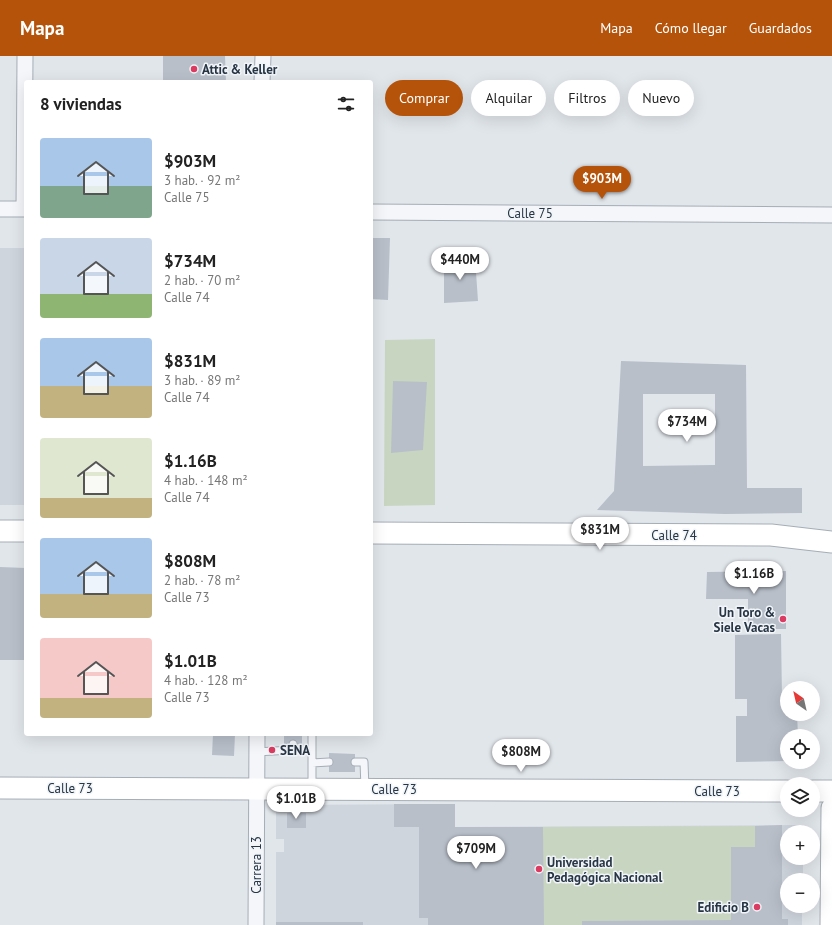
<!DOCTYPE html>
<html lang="es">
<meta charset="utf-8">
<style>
body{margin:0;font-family:"PT Sans",sans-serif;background:#f2f2f2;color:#222;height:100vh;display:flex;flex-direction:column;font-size:15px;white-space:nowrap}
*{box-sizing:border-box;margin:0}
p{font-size:13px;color:#767676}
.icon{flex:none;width:22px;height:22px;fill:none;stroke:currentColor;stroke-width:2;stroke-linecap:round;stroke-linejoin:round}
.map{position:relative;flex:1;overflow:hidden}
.sheet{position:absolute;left:24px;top:24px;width:349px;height:656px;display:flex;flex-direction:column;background:#fff;border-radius:4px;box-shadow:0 4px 16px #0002}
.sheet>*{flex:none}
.banner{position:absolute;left:385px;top:24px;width:380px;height:36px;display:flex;gap:8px}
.needle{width:26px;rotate:326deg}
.tools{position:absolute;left:780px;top:625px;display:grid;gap:8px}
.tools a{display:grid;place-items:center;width:40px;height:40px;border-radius:50%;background:#fff;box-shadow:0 4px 16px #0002;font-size:20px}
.price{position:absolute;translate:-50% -34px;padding:0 9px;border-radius:14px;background:#fff;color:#222;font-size:13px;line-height:26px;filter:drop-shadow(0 1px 2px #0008)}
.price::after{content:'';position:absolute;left:50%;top:24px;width:12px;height:9px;margin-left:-6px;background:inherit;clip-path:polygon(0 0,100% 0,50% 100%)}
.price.on{background:#b45309;color:#fff}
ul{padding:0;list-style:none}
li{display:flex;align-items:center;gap:12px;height:100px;padding:0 16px}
li span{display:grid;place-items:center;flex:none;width:112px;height:80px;border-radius:4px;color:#555}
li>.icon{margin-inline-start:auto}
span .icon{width:48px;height:48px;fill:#fffc;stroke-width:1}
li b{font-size:17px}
h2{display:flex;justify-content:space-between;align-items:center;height:48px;padding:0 16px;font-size:17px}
.chip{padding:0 14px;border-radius:18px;background:#fff;box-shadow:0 4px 16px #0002;font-size:14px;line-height:36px}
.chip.on{background:#b45309;color:#fff}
header{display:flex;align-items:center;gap:24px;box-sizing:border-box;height:56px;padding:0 20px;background:#b45309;color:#fff}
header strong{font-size:19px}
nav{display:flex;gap:22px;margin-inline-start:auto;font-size:14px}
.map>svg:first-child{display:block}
.built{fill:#cfd5dd}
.green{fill:#c8d6c1}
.building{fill:#b8bfc9;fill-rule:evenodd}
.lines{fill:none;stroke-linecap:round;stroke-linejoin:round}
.lane-casing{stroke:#a5adb6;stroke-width:9}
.street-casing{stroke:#a5adb6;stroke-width:17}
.secondary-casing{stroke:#a5adb6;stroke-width:23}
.lane{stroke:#f4f6f9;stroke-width:7}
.street{stroke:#f4f6f9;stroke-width:15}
.secondary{stroke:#fff;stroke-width:21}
.poi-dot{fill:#db3b61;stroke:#f1f5f8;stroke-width:1.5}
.labels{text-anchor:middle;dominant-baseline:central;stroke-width:3;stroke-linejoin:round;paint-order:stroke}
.poi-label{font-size:13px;font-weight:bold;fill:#273545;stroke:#f1f5f8;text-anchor:start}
.street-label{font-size:13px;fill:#273545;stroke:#f1f5f8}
</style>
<header>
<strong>Mapa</strong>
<nav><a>Mapa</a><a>Cómo llegar</a><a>Guardados</a></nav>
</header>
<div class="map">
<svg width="832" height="869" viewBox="0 0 832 869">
<rect width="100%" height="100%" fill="#e1e6eb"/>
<path class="built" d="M0 192H26V449H0Z
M455 748V771L803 769V776H787V802H803V824H787V850H802V869H276V796H284V783H276V749Z"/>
<path class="green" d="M435 283V449L384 450 385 284Z
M755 770V791H731V864L583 865 582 869H543V771Z"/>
<path class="building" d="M163 0H225L226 26H163Z
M371 182H390L388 244 371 243Z
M475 202 478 245 444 247V203Z
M621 305 746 309 747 432H802V457L725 458 597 454 614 435ZM643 338H715V409L643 410Z
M393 325 427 326 423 394 391 397Z
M0 511 26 512V604H0Z
M786 515V573H748V543H706L707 516Z
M781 578 782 642H787V658H797L798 680H787V705L736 706V660H747V643H735V579Z
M213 678H235L234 700 212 699Z
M284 678H302V688H284Z
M329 697 355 698V716H329Z
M394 748H455V771H543L544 869H428V862H419V771H394Z
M287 757H306V772H287Z
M782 769V863H788V869H582V865L731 864V791H755V770Z
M276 866H363V869H276Z"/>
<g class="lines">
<g class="lane-casing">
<path id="lane" d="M312 678V732
M256 696 292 694 293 688
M355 706H364L365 732
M312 707 329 706"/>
</g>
<g class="street-casing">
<path id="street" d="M262 26 263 0
M0 153H26
M24 153 25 0
M371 156 832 159
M256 869 257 678"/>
</g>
<g class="secondary-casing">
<path id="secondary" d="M0 475H26
M371 477 771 479 832 486
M0 732 787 735
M813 735H832
M831 869 832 752"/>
</g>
<use href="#lane" class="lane"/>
<use href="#street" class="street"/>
<use href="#secondary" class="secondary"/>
</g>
<g class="poi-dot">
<circle cx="194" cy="13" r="4"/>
<circle cx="783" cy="563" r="4"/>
<circle cx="272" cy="694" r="4"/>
<circle cx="539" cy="813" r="4"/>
<circle cx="757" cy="851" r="4"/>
</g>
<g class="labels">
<g class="poi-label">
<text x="202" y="13">Attic &amp; Keller</text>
<text x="775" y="556" text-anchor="end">Un Toro &amp;<tspan x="775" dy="15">Siele Vacas</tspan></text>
<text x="280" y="694">SENA</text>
<text x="547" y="806">Universidad<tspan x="547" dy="15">Pedagógica Nacional</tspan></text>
<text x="749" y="851" text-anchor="end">Edificio B</text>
</g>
<g class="street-label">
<text x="530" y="157">Calle 75</text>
<text x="674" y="479">Calle 74</text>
<text x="70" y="732">Calle 73</text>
<text x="394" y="733">Calle 73</text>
<text x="717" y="735">Calle 73</text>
<text transform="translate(256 809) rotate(-90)">Carrera 13</text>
</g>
</g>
</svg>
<div class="tools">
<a><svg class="needle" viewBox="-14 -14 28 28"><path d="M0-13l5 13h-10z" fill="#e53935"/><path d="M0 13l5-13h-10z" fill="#767676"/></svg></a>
<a><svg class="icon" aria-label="locate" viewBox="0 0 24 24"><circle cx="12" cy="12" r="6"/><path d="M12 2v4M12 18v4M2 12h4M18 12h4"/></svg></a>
<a><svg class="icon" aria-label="layers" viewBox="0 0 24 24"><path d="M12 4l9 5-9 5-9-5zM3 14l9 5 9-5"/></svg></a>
<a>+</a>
<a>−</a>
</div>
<b class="price on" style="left:602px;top:144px">$903M</b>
<b class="price" style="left:460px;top:225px">$440M</b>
<b class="price" style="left:687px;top:387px">$734M</b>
<b class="price" style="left:600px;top:495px">$831M</b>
<b class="price" style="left:754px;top:539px">$1.16B</b>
<b class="price" style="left:521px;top:717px">$808M</b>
<b class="price" style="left:296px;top:764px">$1.01B</b>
<b class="price" style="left:476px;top:814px">$709M</b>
<div class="banner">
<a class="chip on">Comprar</a>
<a class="chip">Alquilar</a>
<a class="chip">Filtros</a>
<a class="chip">Nuevo</a>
</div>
<section class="sheet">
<h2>8 viviendas<svg class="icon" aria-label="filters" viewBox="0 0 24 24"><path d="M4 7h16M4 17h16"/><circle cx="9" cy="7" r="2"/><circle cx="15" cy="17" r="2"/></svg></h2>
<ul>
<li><span style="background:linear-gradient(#a9c7e8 60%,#7fa58c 0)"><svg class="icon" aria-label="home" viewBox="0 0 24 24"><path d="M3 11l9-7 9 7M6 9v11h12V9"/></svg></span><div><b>$903M</b><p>3 hab. · 92 m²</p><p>Calle 75</p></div></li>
<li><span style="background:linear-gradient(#c9d6e8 70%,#8fb573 0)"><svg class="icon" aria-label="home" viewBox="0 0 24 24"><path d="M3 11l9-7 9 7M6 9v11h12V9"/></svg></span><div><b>$734M</b><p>2 hab. · 70 m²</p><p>Calle 74</p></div></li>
<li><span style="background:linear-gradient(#a9c7e8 60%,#c2b280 0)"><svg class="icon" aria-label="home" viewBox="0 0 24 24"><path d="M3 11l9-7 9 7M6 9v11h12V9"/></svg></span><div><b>$831M</b><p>3 hab. · 89 m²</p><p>Calle 74</p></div></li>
<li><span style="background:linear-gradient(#dfe7d0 75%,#c2b280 0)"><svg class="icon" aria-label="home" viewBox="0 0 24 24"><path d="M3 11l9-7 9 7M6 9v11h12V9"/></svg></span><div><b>$1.16B</b><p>4 hab. · 148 m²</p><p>Calle 74</p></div></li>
<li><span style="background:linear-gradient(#a9c7e8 70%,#c2b280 0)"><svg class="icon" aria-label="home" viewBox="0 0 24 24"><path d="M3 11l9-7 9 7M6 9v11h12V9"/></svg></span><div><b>$808M</b><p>2 hab. · 78 m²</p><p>Calle 73</p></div></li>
<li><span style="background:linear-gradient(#f6c9c9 75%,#c2b280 0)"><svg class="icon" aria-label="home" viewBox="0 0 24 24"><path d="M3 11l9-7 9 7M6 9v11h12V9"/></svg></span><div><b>$1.01B</b><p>4 hab. · 128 m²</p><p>Calle 73</p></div></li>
</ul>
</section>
</div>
